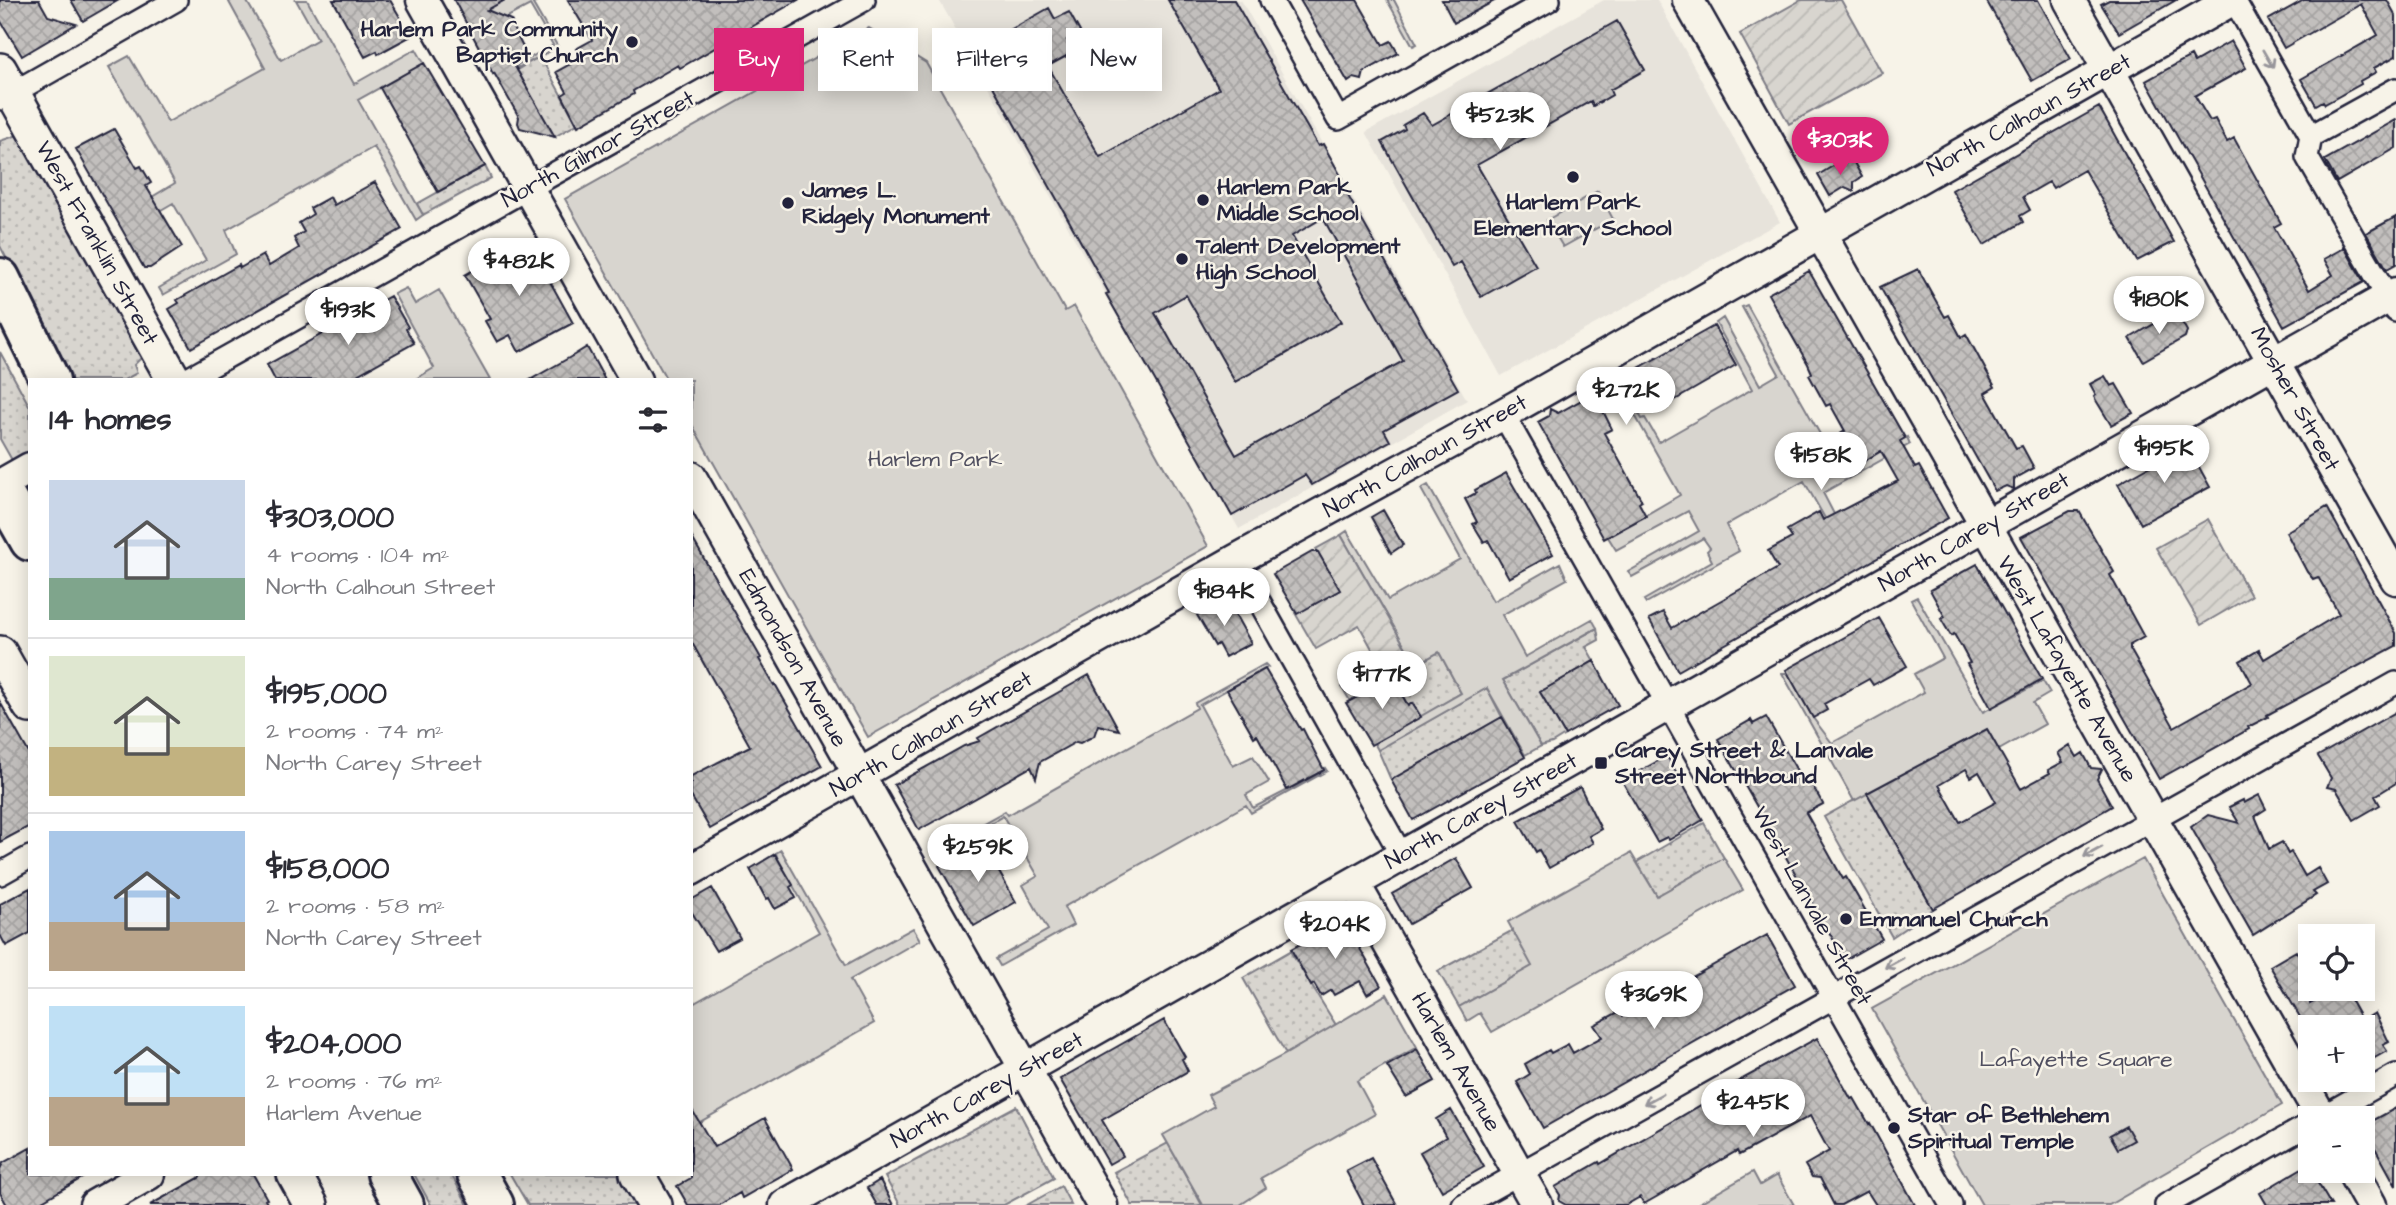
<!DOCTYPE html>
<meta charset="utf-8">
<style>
body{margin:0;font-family:"Architects Daughter",sans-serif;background:#f7f7f7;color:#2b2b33;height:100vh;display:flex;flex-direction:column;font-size:26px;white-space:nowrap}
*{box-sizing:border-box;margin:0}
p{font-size:23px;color:#7c7c81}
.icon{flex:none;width:38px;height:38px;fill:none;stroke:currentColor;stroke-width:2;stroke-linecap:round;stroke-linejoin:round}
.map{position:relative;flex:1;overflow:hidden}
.sheet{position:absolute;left:28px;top:378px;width:665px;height:798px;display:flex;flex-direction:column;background:#fff;border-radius:0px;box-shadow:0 4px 18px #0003}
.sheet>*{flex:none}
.top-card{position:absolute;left:714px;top:28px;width:665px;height:63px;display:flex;gap:14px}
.tools{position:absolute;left:2298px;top:924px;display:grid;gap:14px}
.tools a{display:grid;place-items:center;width:77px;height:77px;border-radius:0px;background:#fff;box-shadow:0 4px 18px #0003;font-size:35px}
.price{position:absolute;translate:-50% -60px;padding:0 16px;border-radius:24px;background:#fff;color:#222;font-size:23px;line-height:46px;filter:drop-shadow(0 2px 4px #0008)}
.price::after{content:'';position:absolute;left:50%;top:42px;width:21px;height:16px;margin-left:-10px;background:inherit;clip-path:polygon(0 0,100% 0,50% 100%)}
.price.current{background:#db2777;color:#fff}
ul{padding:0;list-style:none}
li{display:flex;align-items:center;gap:21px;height:175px;padding:0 21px}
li+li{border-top:2px solid #e1e1e2}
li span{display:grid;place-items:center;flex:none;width:196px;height:140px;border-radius:0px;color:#555}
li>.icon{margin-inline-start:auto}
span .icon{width:84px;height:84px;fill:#fffc;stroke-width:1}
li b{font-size:30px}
h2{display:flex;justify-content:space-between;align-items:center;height:84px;padding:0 21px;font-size:30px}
.tag{padding:0 24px;border-radius:0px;background:#fff;box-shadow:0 4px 18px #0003;font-size:24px;line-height:63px}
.tag.current{background:#db2777;color:#fff}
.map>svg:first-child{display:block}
.built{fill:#e7e3db}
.grass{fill:url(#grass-dots);stroke:#7d7c85;stroke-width:2}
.park{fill:#d8d5cf;stroke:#7d7c85;stroke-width:2}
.garden{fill:url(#garden-furrows);stroke:#7d7c85;stroke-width:2}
.building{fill:url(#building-cross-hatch);stroke:#22223b;stroke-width:2;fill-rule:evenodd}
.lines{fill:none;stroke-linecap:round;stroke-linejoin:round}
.street-casing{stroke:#22223b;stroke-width:26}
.secondary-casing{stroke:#22223b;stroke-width:35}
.primary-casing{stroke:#22223b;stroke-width:38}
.highway-casing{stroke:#22223b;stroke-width:44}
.street{stroke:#f7f3e8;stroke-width:21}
.secondary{stroke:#f7f3e8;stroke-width:30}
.primary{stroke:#f7f3e8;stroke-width:33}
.highway{stroke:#f7f3e8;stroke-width:38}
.oneway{stroke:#97959a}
.poi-dot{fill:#22223b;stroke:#f7f3e8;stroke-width:2.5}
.labels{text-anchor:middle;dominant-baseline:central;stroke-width:5;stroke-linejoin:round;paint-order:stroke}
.poi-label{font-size:23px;font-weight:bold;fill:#22223b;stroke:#f7f3e8;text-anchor:start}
.street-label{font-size:23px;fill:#22223b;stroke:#f7f3e8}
.park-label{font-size:23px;fill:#504f60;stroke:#f7f3e8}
</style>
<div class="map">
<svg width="2396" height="1205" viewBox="0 0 2396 1205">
<defs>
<pattern id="grass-dots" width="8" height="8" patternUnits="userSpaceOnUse" patternTransform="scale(1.75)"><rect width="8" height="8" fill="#d8d5cf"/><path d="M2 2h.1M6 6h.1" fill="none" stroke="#b9b7b3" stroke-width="1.8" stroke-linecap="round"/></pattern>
<pattern id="garden-furrows" width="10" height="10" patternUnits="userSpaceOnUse" patternTransform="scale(1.75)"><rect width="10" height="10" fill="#d8d5cf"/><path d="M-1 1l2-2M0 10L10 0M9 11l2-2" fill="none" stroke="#b9b7b3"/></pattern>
<pattern id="building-cross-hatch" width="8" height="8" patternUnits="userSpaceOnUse" patternTransform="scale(1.75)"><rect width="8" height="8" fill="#c2bfbd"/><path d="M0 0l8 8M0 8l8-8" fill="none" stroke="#a6a4a3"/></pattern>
</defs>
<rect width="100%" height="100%" fill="#f7f3e8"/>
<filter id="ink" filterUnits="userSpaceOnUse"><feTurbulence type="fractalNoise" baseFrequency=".0143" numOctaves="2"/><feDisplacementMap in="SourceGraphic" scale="14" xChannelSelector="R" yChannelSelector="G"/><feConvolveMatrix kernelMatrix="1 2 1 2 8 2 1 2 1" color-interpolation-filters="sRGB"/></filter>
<g filter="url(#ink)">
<path class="built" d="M939 0H1241L1467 400 1239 529Z
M1604 0H1657L1780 222 1501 376 1366 132Z"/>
<path class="grass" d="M540 56 577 124 554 137 517 70Z
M18 135 146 353 134 365 137 373 124 380H71L0 246V141Z
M485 166 491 178 423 215 417 204Z
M0 352 30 407V492L0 439Z
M1597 628 1599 640 1586 647 1594 661 1540 692 1565 735 1552 743 1541 746 1503 680Z
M1439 652 1461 693 1421 717 1413 703 1408 706 1393 678Z
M1487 688 1502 717 1391 780 1378 750Z
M1867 793 1933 909 1892 937 1824 817Z
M1704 823 1724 858 1657 896 1637 862Z
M1513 930 1533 966 1459 1007 1438 971Z
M1290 951 1336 1025 1286 1054 1243 978Z
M1016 1106 1054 1178 1004 1205H900L885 1177Z
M1168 1143 1202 1205H1132L1114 1172Z
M414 1174H451L468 1205H431Z
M510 1174H618L635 1205H528Z
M1061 1186 1071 1205H1027Z"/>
<path class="park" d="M232 0H246L281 60 318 39 296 0H307L354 84 416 49 424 63 358 100 423 215 416 220 374 147 226 230 236 254 163 295 159 288 206 260 173 203 125 231 152 197 175 183 109 67 129 56 168 122 265 68 229 2Z
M505 0H538L533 4 558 47 518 68 517 65 553 45 530 5 475 34 471 19Z
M1387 0H1394L1417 44 1413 46Z
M869 28 926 63 1065 311 1074 306 1208 546 868 737 691 423V380H667L565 199Z
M1598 191 1613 219 1563 247 1547 220Z
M406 288 415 304 439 290 490 380H414L434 368 394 294Z
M1747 305 1842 473 1907 437 1910 444 1823 493 1860 564 1853 568 1804 481 1726 525 1739 551 1646 603 1644 600 1712 561 1707 551 1710 548 1703 538 1632 577 1628 572 1699 531 1688 511 1616 550 1608 537 1680 495 1615 380 1622 377 1620 379 1642 419 1645 418 1659 442 1752 389 1716 323 1723 318 1760 385 1779 374 1742 307Z
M1428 485 1493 601 1560 563 1567 579 1502 615 1525 657 1592 619 1597 628 1503 680 1541 746 1525 755 1487 688 1378 750 1374 743 1461 693 1439 652 1350 701 1342 687 1407 650 1341 535 1347 531 1388 600 1460 559 1421 489Z
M1917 597 1983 712 2043 681 2050 693 2033 703 2045 724 1999 750 1987 729 1854 801 1782 673H1788L1813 718 1832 743 1924 692 1914 674 1943 658 1911 600Z
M1265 664 1268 667 1200 705 1233 766 1253 756 1269 782 1246 795 1253 808 1321 773 1325 768 1327 771 1251 813 1246 805 1064 907 1073 925 1000 966 996 959 1048 930 1023 885 1038 876 1003 816 936 853 935 850 1005 811 1008 815 1197 708 1195 703Z
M781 850 846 965 913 928 920 940 850 980 874 1023 691 1127V1005L819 932 777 857 776 853Z
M1631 853 1657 896 1724 858 1743 890 1492 1032 1480 1013 1467 1021 1459 1007 1532 966 1508 922Z
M2143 859 2282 1105 2109 1205H1982L1872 1009Z
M1387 994 1417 1047 1357 1081 1375 1114 1261 1178 1266 1188 1240 1205H1203L1163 1135 1214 1106 1208 1095 1286 1054Z
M1753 1172 1760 1185 1777 1175 1794 1205H1696Z"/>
<path class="garden" d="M1801 0H1841L1882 73 1789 124 1740 34Z
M2208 519 2251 596 2201 625 2156 548Z
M1341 535 1407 650 1381 665 1359 625 1316 649 1295 613 1339 590 1316 549Z"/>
<path class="building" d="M0 0H39L48 16 76 24 22 56 0 20Z
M71 0H119L83 21Z
M333 0H390L411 36 378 54 377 51 365 57Z
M454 0H505L487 10 511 20 513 25V28L526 53 512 61 555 137 520 128 518 123 519 117 494 73 493 74Z
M568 0H798L680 68 678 65 633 91 634 94 578 126 562 95 567 92 556 72 581 58 576 49 592 40Z
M1168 0H1234L1318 146 1323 144 1342 178 1339 180 1458 389 1384 430 1390 441 1312 485 1305 475 1232 516 1106 294 1109 293 1067 217 973 51 1049 8 1055 19 1069 12 1080 32 1067 40 1074 52 1048 66 1100 157 1219 89ZM1323 218 1403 361 1236 455 1155 313 1186 295 1235 382 1284 355 1341 322 1292 236Z
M1300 0H1357L1383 45 1391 41 1398 53 1364 72 1362 80 1354 78 1348 82Z
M1442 0H1496L1454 23Z
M1986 0H2038L2071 59 2032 81Z
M2109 0H2176L2119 33 2101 4Z
M2304 0H2387L2396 16V56L2374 68 2376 72 2360 81 2361 84 2325 104 2323 101 2316 105 2301 79 2378 35 2361 4 2284 48 2268 20Z
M1617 21 1645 70 1610 90 1612 95 1593 106 1591 101 1477 165 1536 266 1481 297 1461 262 1452 267 1382 142 1405 129 1403 125 1423 113 1432 125Z
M2231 41 2246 68 2195 96 2210 121 2215 119 2227 142 2234 138 2281 223 2274 227 2309 290 2333 275 2324 259 2344 248 2343 245 2364 282 2284 326 2146 81 2191 56 2194 62Z
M424 63 485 166 438 192 380 88Z
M2099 107 2174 242 2137 261 2084 170 2053 188 2049 182 2023 197 2030 210 2020 216 2023 222 1984 245 1952 190Z
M2396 120V148L2337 182 2325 160Z
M114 129 137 168 141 166 151 183 146 186 182 247 150 268H144L76 149Z
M1852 159 1862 177 1854 182V191L1845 187 1830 196 1818 175 1843 160 1845 163Z
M375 182 402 229 191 348 169 309 179 303 177 300 239 265 240 268 263 255 269 266 299 248 294 238 304 232 299 223 313 214 310 208 330 197 334 205Z
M2396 217V264L2387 269 2366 233Z
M527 240 573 323 519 352 510 335 497 342 485 321 490 319 465 275Z
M1918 269 1945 317 1949 315 1961 337 1966 334 1995 387 1985 393 2016 448 2022 446 2034 468 2014 479V489L2006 486 1995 491 1880 287Z
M1809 271 1905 438 1900 441 1915 468 1919 466 1948 518 1678 671 1649 619 1663 612 1672 628 1778 568 1768 551 1792 538 1787 530 1819 512 1823 520 1898 481 1881 451 1858 465 1840 434 1845 431 1830 404 1826 406 1809 375 1812 373 1808 364 1768 294Z
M390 296 408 327 406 329 414 343 348 380H275L267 365Z
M2176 311 2187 331 2185 337 2143 361 2130 338Z
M1714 326 1736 365 1656 411 1638 386 1601 407 1612 429 1604 433 1642 501 1639 503 1646 516 1604 539 1538 422 1549 416 1550 409 1558 413Z
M587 347 605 380H530L574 355Z
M2105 376 2111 386 2116 384 2133 413 2111 425 2094 397 2096 395 2090 384Z
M2187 445 2210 487 2141 524 2118 484Z
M1506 473 1553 554 1509 578 1488 540 1484 542 1473 524 1477 522 1465 499 1476 493 1475 490Z
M2327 507 2396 633V646L2267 715 2268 717 2248 727 2249 729 2159 779 2021 537 2070 511H2079L2114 572 2110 575 2144 637 2130 645V649L2174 727 2252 683 2240 661 2259 650 2264 659 2339 614 2318 577 2313 579 2307 572 2286 532Z
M1383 510 1403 545 1391 553 1371 517Z
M691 536 761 658 759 659 774 685 775 684 822 766 710 829 691 796V776L750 746 691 641Z
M1312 552H1318L1340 590 1297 614 1273 574Z
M1977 564 2042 679 1991 708 1967 664 1970 663 1962 648 1954 634 1951 636 1941 619 1945 617 1930 590Z
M1226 598 1251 643 1225 657 1218 644 1215 646 1197 615Z
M1879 618 1907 666 1873 685 1869 679 1824 704 1827 710 1813 718 1786 670Z
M1594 661 1618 705 1565 735 1540 692Z
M1265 669 1301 730 1303 729 1324 770 1287 790 1257 735 1254 737 1227 690Z
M1089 675 1119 730 1098 725 1094 736 1080 743 1076 742 1040 762 1036 778 1031 767 919 830 894 785 964 746 980 741 978 738Z
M1393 678 1408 706 1412 703 1421 717 1371 745 1346 703Z
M0 702 30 755V826L0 842Z
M2396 712V783L2375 796 2380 805 2354 820 2336 789 2327 787 2331 778 2318 756Z
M1502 717 1525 757 1413 820 1391 780Z
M1766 717 1806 786 1811 783 1823 804 1806 813 1843 879 1846 877 1882 939 1845 960 1718 739 1751 720 1753 724Z
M1987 729 2021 789 2050 773 2048 770 2063 762 2058 753 2070 745 2077 757 2083 753 2091 768 2102 769 2097 779 2112 806 1933 909 1867 793ZM1966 769 1971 777 1979 772 1996 802 1960 822 1939 785Z
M1667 756 1703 820 1669 840 1667 837 1657 842 1622 781Z
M1580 787 1601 829 1589 836 1593 843 1549 868 1539 850 1536 852 1518 821Z
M2259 795 2266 809 2255 816 2269 849 2282 842 2288 854 2291 852 2305 876 2318 868 2327 884 2313 892 2316 895 2253 935 2191 827 2208 815 2239 823 2229 807 2243 800 2244 803Z
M982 842 1016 902 974 926 939 866Z
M775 854 793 885 790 887 796 898 775 909 769 898 766 899 750 869Z
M1456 858 1473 888 1409 924 1392 894Z
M30 888V933L6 946 0 935V904Z
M712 888 740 938 716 951 691 911V900Z
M1344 920 1381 986 1367 994 1360 981 1334 995 1331 990 1321 996 1314 984 1311 986 1291 949Z
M1767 935 1795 985 1543 1128 1517 1082 1530 1074 1525 1064 1549 1050 1551 1053 1568 1044 1573 1053 1602 1037 1594 1025 1620 1011 1623 1016 1655 998 1653 994 1683 977 1685 981Z
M2310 949V1004L2337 989H2344L2362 1021 2375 1013 2389 1042 2383 1045 2387 1051 2362 1065V1027H2310V1034L2270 966 2296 951 2299 955Z
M1164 1020 1185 1057 1182 1059 1188 1071 1102 1120 1123 1156 1109 1164 1060 1079Z
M1817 1038 1851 1099 1854 1098 1869 1124 1870 1123 1915 1205H1876L1867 1191 1841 1205H1834L1820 1178 1812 1177 1805 1165 1829 1151 1810 1116 1739 1155 1737 1151 1644 1204 1640 1197 1626 1205H1566L1559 1201 1560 1195 1555 1187 1599 1162 1600 1164 1709 1100 1708 1098Z
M1417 1049 1435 1081 1406 1097 1387 1066Z
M691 1108 714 1147 765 1118 793 1169 742 1198 740 1193 719 1205H688L677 1186 691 1178Z
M2396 1108V1186L2369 1137 2374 1120Z
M1451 1110 1484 1167 1442 1191 1420 1152 1446 1137 1436 1119Z
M2126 1126 2134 1140 2118 1149 2110 1135Z
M30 1148V1174H89L35 1205H7L0 1193V1169L3 1163Z
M1371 1158 1397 1205H1364L1346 1171Z
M2307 1165 2331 1205H2267L2260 1193Z
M201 1174H253L267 1199 265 1200 268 1205H150L199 1178Z
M880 1180 893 1205H877L867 1188Z"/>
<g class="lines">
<g class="street-casing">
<path id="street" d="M1271 0 1338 119 1549 0
M2234 0 2311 136 2307 157 2396 311
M2 99 176 0
M2311 136 2396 89
M186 380 864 0
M1503 414 1951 1205
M1236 560 1402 856
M0 874 30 857
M2320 1118 2396 1075
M1463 1205 2396 683
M2166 1205 2310 1124"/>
</g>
<g class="secondary-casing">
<path id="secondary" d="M422 0 636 380
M1688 0 2322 1118
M2069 0 2396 579
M691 477 1102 1205
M0 485 30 468
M691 870 1236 560 1503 414 2232 0
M1354 883 1537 1205
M2352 1171 2371 1205
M95 1205 149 1174
M785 1205 2396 293"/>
</g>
<g class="primary-casing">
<path id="primary" d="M0 70 174 380
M0 653 30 706
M294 1174 311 1205
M637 1174 655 1205"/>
</g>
<g class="highway-casing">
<path id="highway" d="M0 278 50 380
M0 488 30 541
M387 1174 404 1205
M477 1174 494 1205"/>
</g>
<use href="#street" class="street"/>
<use href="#secondary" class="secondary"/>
<use href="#primary" class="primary"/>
<use href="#highway" class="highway"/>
</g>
<defs><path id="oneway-shaft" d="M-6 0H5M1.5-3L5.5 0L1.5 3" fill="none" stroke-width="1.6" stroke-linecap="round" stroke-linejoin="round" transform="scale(1.75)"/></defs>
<g class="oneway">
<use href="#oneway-shaft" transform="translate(2268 59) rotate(60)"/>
<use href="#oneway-shaft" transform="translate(2093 852) rotate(151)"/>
<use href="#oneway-shaft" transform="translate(1894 963) rotate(151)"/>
<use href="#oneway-shaft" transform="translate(1653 1099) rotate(151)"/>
</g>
</g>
<g class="poi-dot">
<circle cx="632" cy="42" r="7"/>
<circle cx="1573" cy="177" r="7"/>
<circle cx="1203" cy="200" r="7"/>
<circle cx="788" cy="203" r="7"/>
<circle cx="1182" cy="259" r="7"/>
<rect x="1594" y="756" width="14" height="14" rx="3.5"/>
<circle cx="1846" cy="919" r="7"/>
<circle cx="1894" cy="1128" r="7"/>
</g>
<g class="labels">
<g class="poi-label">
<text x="618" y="29" text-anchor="end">Harlem Park Community<tspan x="618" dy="26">Baptist Church</tspan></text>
<text x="1217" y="187">Harlem Park<tspan x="1217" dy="26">Middle School</tspan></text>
<text x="802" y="190">James L.<tspan x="802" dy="26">Ridgely Monument</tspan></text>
<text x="1573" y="202" text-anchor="middle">Harlem Park<tspan x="1573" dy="26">Elementary School</tspan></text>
<text x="1196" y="246">Talent Development<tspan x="1196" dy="26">High School</tspan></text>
<text x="1615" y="750">Carey Street &amp; Lanvale<tspan x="1615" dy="26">Street Northbound</tspan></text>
<text x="1860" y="919">Emmanuel Church</text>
<text x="1908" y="1115">Star of Bethlehem<tspan x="1908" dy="26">Spiritual Temple</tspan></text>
</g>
<g class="street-label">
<text transform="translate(2029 115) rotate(-29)">North Calhoun Street</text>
<text transform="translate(598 149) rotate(-29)">North Gilmor Street</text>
<text transform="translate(97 243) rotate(61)">West Franklin Street</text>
<text transform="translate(2295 399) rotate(61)">Mosher Street</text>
<text transform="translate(1425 456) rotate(-29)">North Calhoun Street</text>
<text transform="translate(1974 532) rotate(-30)">North Carey Street</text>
<text transform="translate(793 658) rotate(61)">Edmondson Avenue</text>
<text transform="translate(2067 669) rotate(60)">West Lafayette Avenue</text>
<text transform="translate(931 734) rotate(-30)">North Calhoun Street</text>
<text transform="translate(1481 811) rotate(-29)">North Carey Street</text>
<text transform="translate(1812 906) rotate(61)">West Lanvale Street</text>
<text transform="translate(1456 1062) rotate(60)">Harlem Avenue</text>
<text transform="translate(987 1090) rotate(-29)">North Carey Street</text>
</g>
<g class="park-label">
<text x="935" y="459">Harlem Park</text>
<text x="2076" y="1059">Lafayette Square</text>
</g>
</g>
</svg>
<div class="tools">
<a><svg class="icon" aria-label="locate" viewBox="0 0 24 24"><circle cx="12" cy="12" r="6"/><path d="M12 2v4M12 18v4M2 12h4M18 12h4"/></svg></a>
<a>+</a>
<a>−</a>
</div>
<b class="price" style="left:1500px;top:152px">$523K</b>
<b class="price current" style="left:1840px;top:177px">$303K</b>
<b class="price" style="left:519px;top:298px">$482K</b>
<b class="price" style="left:2159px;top:336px">$180K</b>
<b class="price" style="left:348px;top:347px">$193K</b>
<b class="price" style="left:1626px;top:427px">$272K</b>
<b class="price" style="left:2164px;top:485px">$195K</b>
<b class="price" style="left:1821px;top:492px">$158K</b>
<b class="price" style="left:1224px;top:628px">$184K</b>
<b class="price" style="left:1382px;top:711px">$177K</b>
<b class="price" style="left:978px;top:884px">$259K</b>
<b class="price" style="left:1335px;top:961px">$204K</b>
<b class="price" style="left:1654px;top:1031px">$369K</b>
<b class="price" style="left:1753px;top:1139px">$245K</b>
<div class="top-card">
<a class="tag current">Buy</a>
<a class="tag">Rent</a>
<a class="tag">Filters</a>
<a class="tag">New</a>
</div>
<section class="sheet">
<h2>14 homes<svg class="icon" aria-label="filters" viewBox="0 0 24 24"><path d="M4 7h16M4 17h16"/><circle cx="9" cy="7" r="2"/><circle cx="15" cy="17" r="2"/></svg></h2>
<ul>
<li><span style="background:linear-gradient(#c9d6e8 70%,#7fa58c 0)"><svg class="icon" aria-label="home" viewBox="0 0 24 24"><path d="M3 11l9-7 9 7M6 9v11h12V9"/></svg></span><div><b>$303,000</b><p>4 rooms · 104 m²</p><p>North Calhoun Street</p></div></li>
<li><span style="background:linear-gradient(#dfe7d0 65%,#c2b280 0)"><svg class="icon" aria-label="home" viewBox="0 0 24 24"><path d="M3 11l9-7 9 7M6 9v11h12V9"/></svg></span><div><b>$195,000</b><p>2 rooms · 74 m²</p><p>North Carey Street</p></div></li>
<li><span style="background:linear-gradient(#a9c7e8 65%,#b9a48a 0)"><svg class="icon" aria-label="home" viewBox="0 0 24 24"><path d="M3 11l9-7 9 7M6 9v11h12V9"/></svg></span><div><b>$158,000</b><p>2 rooms · 58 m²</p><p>North Carey Street</p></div></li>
<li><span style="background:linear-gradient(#bfe0f5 65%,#b9a48a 0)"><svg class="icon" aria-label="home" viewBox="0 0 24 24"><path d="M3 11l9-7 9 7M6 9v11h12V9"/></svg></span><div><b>$204,000</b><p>2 rooms · 76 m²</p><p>Harlem Avenue</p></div></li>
</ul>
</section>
</div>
